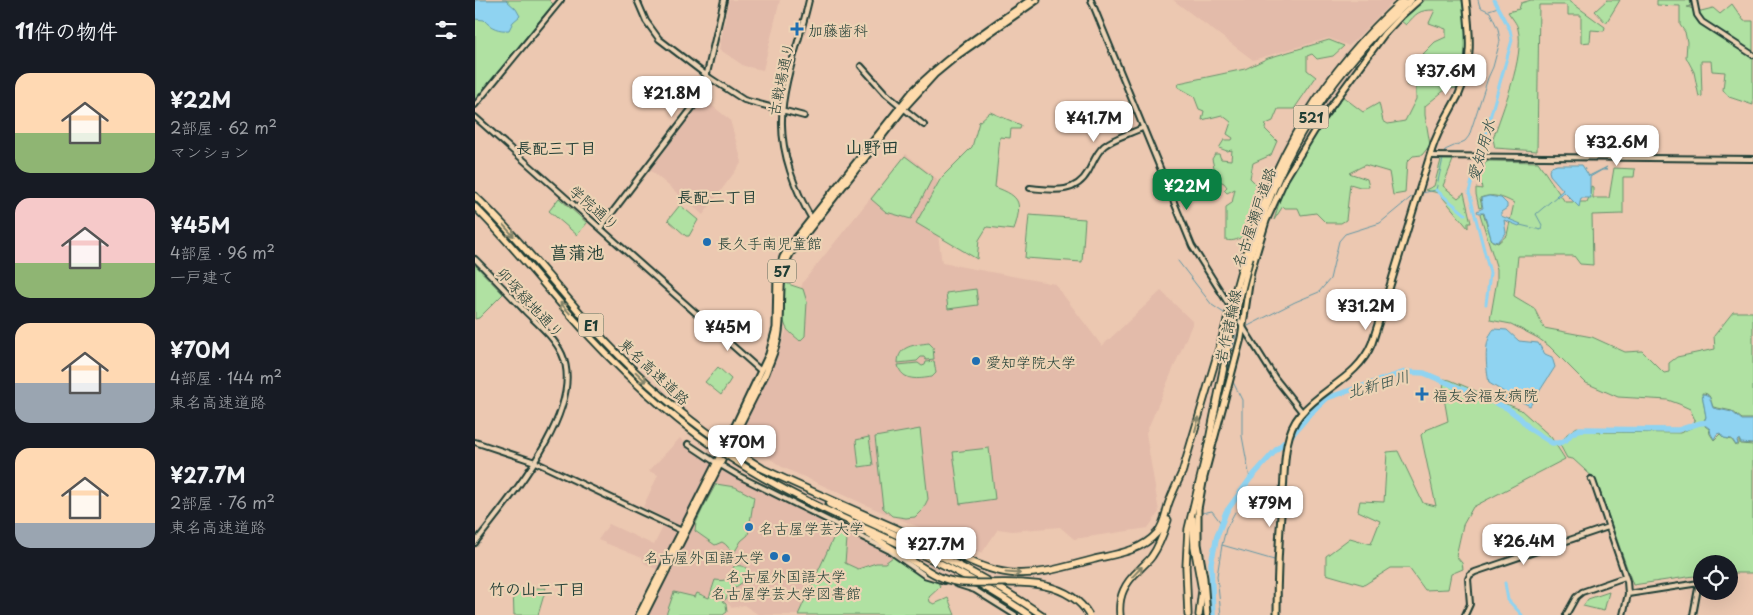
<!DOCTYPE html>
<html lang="ja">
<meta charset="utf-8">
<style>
body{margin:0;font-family:"Playpen Sans","Klee One",sans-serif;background:#242831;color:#f1f3f6;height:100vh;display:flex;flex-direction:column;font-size:19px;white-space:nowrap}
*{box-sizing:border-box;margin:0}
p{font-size:16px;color:#9ea1a6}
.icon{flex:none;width:28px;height:28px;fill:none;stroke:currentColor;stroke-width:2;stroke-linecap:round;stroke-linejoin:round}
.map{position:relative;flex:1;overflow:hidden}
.panel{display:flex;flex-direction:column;background:#171b24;width:475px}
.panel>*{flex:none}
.tools{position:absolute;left:1218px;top:555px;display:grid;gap:10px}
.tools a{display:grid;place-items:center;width:45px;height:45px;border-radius:50%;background:#171b24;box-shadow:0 5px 20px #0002;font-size:25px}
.price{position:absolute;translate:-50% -42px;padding:0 11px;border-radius:10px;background:#fff;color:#222;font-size:16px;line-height:32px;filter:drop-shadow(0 1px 2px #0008)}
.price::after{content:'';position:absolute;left:50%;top:30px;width:15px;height:11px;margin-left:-8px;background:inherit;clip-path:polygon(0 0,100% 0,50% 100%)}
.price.active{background:#0b8043;color:#fff}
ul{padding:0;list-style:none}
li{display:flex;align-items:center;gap:15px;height:125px;padding:0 15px}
li span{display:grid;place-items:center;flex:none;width:140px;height:100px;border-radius:15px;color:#555}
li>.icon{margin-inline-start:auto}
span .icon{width:60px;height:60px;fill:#fffc;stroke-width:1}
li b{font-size:21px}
h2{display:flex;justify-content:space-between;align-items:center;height:60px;padding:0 15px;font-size:21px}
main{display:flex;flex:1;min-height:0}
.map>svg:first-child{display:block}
.built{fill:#e3bbaa}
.green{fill:#b0e1a2;stroke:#688f6b}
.water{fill:#8fd3f1;stroke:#6297a5}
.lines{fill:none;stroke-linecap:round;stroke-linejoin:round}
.stream{stroke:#6297a5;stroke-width:1}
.canal{stroke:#8fd3f1;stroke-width:3}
.river{stroke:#8fd3f1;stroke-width:5.5}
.minor-casing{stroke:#1f3d34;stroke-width:8}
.major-casing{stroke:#1f3d34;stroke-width:9}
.highway-casing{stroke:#1f3d34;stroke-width:9}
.minor{stroke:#edd3b5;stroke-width:4}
.major{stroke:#fedbac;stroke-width:5}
.highway{stroke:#fedbac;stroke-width:5.5}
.highway-bridge-casing{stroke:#1f3d34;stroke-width:9;stroke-linecap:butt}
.highway-bridge{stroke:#fedbac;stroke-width:5.5}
.oneway{stroke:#83846a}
.poi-dot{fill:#1f6fb2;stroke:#edd3b5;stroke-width:2}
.labels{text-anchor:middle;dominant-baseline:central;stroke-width:4.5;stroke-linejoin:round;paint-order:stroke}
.shield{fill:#edd3b5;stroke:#5d6a5b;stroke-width:1}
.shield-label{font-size:14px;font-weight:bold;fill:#1f3d34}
.poi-label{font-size:15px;fill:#1f3d34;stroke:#edd3b5;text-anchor:start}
.street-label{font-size:15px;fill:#1f3d34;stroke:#edd3b5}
.neighbourhood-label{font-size:16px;font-weight:bold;fill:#1f3d34;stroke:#edd3b5}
.water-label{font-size:16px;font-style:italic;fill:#2a4c47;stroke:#edd3b5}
.quarter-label{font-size:18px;font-weight:bold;fill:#1f3d34;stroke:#edd3b5}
</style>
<main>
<section class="panel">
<h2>11件の物件<svg class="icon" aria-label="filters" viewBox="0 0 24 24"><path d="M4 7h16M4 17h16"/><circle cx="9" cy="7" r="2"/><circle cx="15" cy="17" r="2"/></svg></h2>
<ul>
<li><span style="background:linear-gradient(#ffd9b3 60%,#8fb573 0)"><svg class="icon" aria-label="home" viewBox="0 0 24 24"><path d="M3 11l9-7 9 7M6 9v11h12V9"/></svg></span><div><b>¥22M</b><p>2部屋 · 62 m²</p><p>マンション</p></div></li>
<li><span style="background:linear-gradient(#f6c9c9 65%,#8fb573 0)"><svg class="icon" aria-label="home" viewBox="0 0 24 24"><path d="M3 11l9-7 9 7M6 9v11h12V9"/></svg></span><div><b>¥45M</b><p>4部屋 · 96 m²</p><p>一戸建て</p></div></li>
<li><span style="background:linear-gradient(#ffd9b3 60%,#9aa5b1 0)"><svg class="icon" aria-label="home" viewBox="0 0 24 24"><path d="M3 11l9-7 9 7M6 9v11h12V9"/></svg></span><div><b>¥70M</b><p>4部屋 · 144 m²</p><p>東名高速道路</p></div></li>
<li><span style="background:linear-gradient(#ffd9b3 75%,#9aa5b1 0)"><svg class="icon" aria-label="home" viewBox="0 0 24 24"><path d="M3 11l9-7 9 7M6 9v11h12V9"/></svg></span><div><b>¥27.7M</b><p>2部屋 · 76 m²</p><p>東名高速道路</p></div></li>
</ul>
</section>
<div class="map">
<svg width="1278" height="615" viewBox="0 0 1278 615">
<rect width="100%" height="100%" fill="#ecc8b1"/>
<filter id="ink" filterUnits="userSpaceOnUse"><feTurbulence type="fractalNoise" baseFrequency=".02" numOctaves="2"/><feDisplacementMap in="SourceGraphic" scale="10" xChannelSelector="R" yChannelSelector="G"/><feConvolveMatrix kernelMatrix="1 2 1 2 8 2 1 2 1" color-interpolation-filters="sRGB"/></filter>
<g filter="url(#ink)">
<path class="built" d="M254 0H305L288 70 269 66 244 49Z
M698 0H919L874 46 854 38 778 60Z
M229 99 255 120 267 162 228 215 175 170Z
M431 154 462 179 463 235 467 263 580 284 627 346 686 291 718 322 671 433 684 512 673 528 599 539 585 527 537 531 523 529 507 553 400 509 307 467 262 436 305 349 328 282Z
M205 438 221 454 263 479 416 555 426 575 408 615H284L269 605 257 608 252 603 238 599 212 615H173L192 575 169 563 167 558 123 540 134 524 179 545 192 519 168 507 183 475 174 471Z"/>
<path class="green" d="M0 0H74L78 4 0 100Z
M950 0H987L994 41 992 65 984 88 971 89 950 106V115L955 145 947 155 938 156 932 162 930 193 918 195 914 172 890 165 874 173 892 179 894 187H885L875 184 871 220 866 223H851L841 213 826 215 823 208H810L808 206 799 220 807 193 820 167 867 96 888 112 904 103 908 121 913 124 930 121 941 99V87L931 85 942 70 948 75 957 62 948 54 960 42 971 37V29L954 23 960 10C943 10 942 13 931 25L926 21Z
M1056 0H1093L1130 27 1129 31 1116 30 1115 42 1106 43V15H1093V7L1090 5H1064L1062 151 1020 148 1018 139C1027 111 1050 57 1043 29 1042 23 1036 17 1033 12L1044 9 1046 3Z
M1132 0H1145L1131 23 1120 11Z
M1182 0H1215L1216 6 1212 7 1226 11 1238 8 1245 14 1257 4 1269 21H1278V105L1254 97 1248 90 1250 72 1237 71 1236 61H1226L1227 96 1224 97 1219 72 1211 57 1212 42 1210 32 1205 25V6L1182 5Z
M854 40 869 46 858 56 842 59 837 54 832 56V70L841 77 819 109H803L798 121 791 124 790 129 802 141 796 155 778 163 775 178 781 184 783 195 771 234C765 239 758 242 751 240V207L757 203 760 189 752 193 749 190 752 187 749 183 742 180 737 159 740 154H744L746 159 756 160 757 150 752 151 744 148 749 140H757L758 138 752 134 756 122 747 115 727 120 729 111 724 109 719 96 703 87 704 83 770 69 793 58Z
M515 112 546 125 545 129H536L535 138 525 137 520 187C547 197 547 203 539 230L512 227 504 240 502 259 441 223 466 178 497 147 504 122Z
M430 156 458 177 436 219 411 212 396 199Z
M966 160H978L968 186 983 198 989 193 996 223H993V228L964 193 950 190 959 186Z
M1014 161 1063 162 1090 202H1112L1115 195 1116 186 1118 187V198H1134L1139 168 1160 169 1159 177H1148V214L1117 215 1118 265 1105 264 1099 256H1043L1039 296 1059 308 1069 328 1117 337 1150 352 1167 351 1189 373 1194 372V363L1202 357 1240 349 1239 336 1258 312H1278V419H1267L1257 411 1238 407C1235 399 1236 393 1227 393L1231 417 1229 420 1230 426 1234 429 1235 434 1239 440 1245 434 1249 438 1257 440 1261 446 1264 444V440L1266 444 1278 445V573H1254V564H1226V575L1158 585 1121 480 1098 459 1092 458 1085 445 1092 434 1102 427 1122 432 1205 433 1218 427 1220 420 1215 409 1204 404 1193 400 1143 397 1111 383 1074 346 1063 338 1036 324 1015 320 1022 280V269L1005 214 1008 213 1017 241 1023 243 1032 235 1039 203C1028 197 1017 193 1005 198L1007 207 1004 208 1001 194V188L1007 189 1005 177 1010 163Z
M84 198 112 223 102 235 74 211Z
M205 205 223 220 214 236H211L193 220Z
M554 215 610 219 607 262 550 258Z
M0 265 28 294 4 318 0 319Z
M310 283 328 289 332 302 330 336 325 341C321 337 313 332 311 327 305 314 307 296 310 283Z
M501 289 503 305 473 309 471 293Z
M454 343 458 347 459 359 451 360 449 357H446L442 361 423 363C423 345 440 345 454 343Z
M459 361 461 373 457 377C444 379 427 382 423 365L443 363 447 366 450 365 451 362Z
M243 367 256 379 246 395 230 382Z
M969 379 975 380 1046 410 1076 437 1090 459 998 507 988 525 981 556 987 563 988 569 976 574 973 589 950 590 934 568H916L889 585 851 574V556L875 538 896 544 905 521 883 511 885 501 909 502 912 452 923 451 948 503 961 506 946 435 951 430 973 421 968 392Z
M445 429 453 499 448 509 440 517 431 518 417 516 408 508 400 437Z
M394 437 398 465 384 467 381 440Z
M514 448 520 499 485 504 478 452Z
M241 484 260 487 279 497 273 535 266 541 259 553C254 550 252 544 247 542L240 545 220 531 221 523 229 506Z
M362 530H365L372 539 370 563 383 569 401 563H410L418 557 446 576 463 582 465 587 454 597 455 602 459 604 473 598 480 615H323Z
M259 566C266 565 271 566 274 572 271 585 257 585 251 599L247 601 251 604 252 612 248 615H191L199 592 220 597 222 593 234 598 240 580C254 582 254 578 259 566Z
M38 588H71L63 615H39Z
M1134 592 1129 611 1108 606 1113 599Z"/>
<path class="water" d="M0 0H31L41 9 45 16 38 22 34 30C24 31 16 28 9 20L0 19Z
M1082 165H1107L1114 176 1132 167 1129 169 1132 170H1127L1115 177V194L1116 198H1106L1104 207 1089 192 1082 197 1081 196 1088 190 1075 175 1074 171 1076 167Z
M1014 196 1026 198 1032 204V208L1026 212V216L1046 224 1044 226 1029 220 1031 233 1023 242 1018 241 1016 238 1009 213H1003L1002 211 1008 208 1006 198Z
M1019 329 1032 330 1044 341 1063 343 1070 354 1077 357 1080 367 1055 406 1033 395 1029 401 1026 399 1029 392 1014 383C1011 367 1008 341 1019 329Z
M1227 394C1236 394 1235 401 1238 408L1257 412 1267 420H1278V444L1266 443 1264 439 1262 441 1263 444 1261 445 1257 439 1249 438 1245 433 1242 434 1239 439 1236 434 1235 429 1230 425V420L1231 417Z"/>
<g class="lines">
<path class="stream" d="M1014 10 1023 7
M947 193 961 190 970 150 990 141 994 136 1013 78 1018 67 1025 41 1023 29 1015 12 1005 7 1003 0
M1045 225 1066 230 1067 225 1061 214 1082 196
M703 261 737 305 752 315
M760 322 764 328
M773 326 820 302 844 292 855 279 864 241 870 234 905 223 940 194
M753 373 754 361 761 335
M758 382 767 400V436L775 479
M727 513 737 511 746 523
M747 545 751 529 760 512
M746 615 742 576 747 545 799 560"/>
<path class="canal" d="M961 190 990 214
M1011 304 1015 273 994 192 1037 40 1035 30 1019 0
M1030 583 1033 600 1047 615"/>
<path class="river" d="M738 615 736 563 742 536 751 512 775 479 800 451 817 435 834 415 852 398 930 372 949 373 1032 408 1045 418 1055 429 1077 443H1084L1091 440 1096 434 1105 429 1203 430 1225 423 1237 422"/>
<g class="minor-casing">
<path id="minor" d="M162 0 171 21 184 39 235 78 269 100 329 116
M334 0C326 37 307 84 307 120 306 153 320 191 337 219
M616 0 717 246 800 378 827 412
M1219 0 1222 15 1227 22 1278 55
M386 66 411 94 449 125
M0 105 86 0
M0 117 286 371
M955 156 1278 159
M555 188C577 190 600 195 613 172 618 163 621 153 629 146 640 137 655 134 667 128
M126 227 227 95 249 0
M0 259C17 276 34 294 50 311 63 324 79 337 87 354 112 409 32 501 0 543
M0 442 60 462 207 531
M213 444 237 460 264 476 415 551 449 575 469 581
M1116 479 1118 481 1152 581 1153 594 1148 615
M481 584 500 590 540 615
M1153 594 1224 583 1218 615
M990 615 995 604 993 579 995 575 1000 572 1133 527
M1091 615 1101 597 1107 592 1150 577"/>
</g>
<g class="major-casing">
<path id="major" d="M164 615 255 436 294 354 301 328 302 276 308 257 314 247 437 92C472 56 514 29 555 0
M169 615 291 373C296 359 303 346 304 332 308 305 301 279 315 254L429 108 460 74 483 55 562 0
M732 615 729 578 723 544V509L729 477 766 338 776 271 791 221 810 179 846 120 909 34 926 16 944 0
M802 615C802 574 804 533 808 492 810 468 808 435 825 415 848 387 883 378 897 343 918 278 937 213 957 149 963 129 975 112 984 94 998 63 995 33 991 0"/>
</g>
<g class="highway-casing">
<path id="highway" d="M0 196C47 241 86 293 130 341 165 378 203 413 245 441
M0 207C35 242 66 281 98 318 141 367 188 411 241 448
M770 256C800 153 849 72 928 0
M775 257C781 239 786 221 793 203 823 125 873 56 936 0
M260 451 287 468
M256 458C350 520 462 550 554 615
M284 467C344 495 404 521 464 547 488 557 509 570 535 573 564 576 593 566 620 559 642 554 666 551 682 533 689 525 690 515 693 505 697 493 703 482 708 470
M707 473 748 335
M354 504C427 538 501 569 567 615
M718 519 719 546 727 590 724 615
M390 532 452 570
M645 615C643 596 650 583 664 570 668 565 674 561 677 556 685 545 689 532 693 520
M713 615 711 567 713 529 732 450 755 336"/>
</g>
<use href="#minor" class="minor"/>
<use href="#major" class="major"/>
<use href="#highway" class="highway"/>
<g class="highway-bridge-casing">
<path id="highway-bridge" d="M748 335 770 256
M755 336 775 257
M245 441 260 451
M241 448 256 458
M452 570C460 575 467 579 477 581 488 584 500 583 512 583 548 582 593 580 614 615"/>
</g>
<use href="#highway-bridge" class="highway-bridge"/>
</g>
<defs><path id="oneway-shaft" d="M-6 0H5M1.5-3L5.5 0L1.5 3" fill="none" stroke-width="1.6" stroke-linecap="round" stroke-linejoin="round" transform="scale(1.25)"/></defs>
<g class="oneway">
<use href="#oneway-shaft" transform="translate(34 231) rotate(47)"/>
<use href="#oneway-shaft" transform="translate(90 308) rotate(-131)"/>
<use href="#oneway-shaft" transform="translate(166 377) rotate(44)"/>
<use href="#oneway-shaft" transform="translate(722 424) rotate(-74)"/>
<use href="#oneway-shaft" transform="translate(662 572) rotate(-46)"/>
<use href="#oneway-shaft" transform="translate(538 573) rotate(4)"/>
</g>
</g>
<g class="poi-dot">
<path d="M319.5 21.5h5v5h5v5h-5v5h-5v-5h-5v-5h5z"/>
<circle cx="232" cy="242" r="5"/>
<circle cx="501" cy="361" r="5"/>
<path d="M944.5 386.5h5v5h5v5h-5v5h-5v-5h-5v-5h5z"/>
<circle cx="274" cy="527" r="5"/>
<circle cx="299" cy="556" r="5"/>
<circle cx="311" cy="558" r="5"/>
</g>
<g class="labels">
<g class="shield">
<rect x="818.5" y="105.5" width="35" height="23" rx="4"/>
<rect x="293" y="259.5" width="28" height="23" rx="4"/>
<rect x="103.5" y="313.5" width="25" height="23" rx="4"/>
</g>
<g class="shield-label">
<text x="836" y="117">521</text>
<text x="307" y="271">57</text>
<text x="116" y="325">E1</text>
</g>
<g class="poi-label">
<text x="333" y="29">加藤歯科</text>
<text x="242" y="242">長久手南児童館</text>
<text x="511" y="361">愛知学院大学</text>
<text x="958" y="394">福友会福友病院</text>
<text x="284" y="527">名古屋学芸大学</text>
<text x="289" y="556" text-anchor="end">名古屋外国語大学</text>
<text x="311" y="575" text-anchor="middle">名古屋外国語大学<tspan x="311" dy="17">名古屋学芸大学図書館</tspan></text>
</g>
<g class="street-label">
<text transform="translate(305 79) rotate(-78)">古戦場通り</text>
<text transform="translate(120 207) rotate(41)">学院通り</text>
<text transform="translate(778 217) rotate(-71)">名古屋瀬戸道路</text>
<text transform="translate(56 302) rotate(47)">卯塚緑地通り</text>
<text transform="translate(752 326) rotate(-78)">岩作諸輪線</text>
<text transform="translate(180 371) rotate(43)">東名高速道路</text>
</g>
<g class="neighbourhood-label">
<text x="81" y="147">長配三丁目</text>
<text x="242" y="196">長配二丁目</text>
<text x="62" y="588">竹の山二丁目</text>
</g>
<g class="water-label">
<text transform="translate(1005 150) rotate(-74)">愛知用水</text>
<text transform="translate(903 383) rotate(-15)">北新田川</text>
</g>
<g class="quarter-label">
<text x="397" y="146">山野田</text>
<text x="102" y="251">菖蒲池</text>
</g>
</g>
</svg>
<div class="tools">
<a><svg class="icon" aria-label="locate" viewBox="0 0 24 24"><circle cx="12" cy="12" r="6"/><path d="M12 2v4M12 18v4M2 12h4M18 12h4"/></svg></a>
</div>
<b class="price" style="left:971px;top:96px">¥37.6M</b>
<b class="price" style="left:197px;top:118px">¥21.8M</b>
<b class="price" style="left:619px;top:143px">¥41.7M</b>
<b class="price" style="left:1142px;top:167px">¥32.6M</b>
<b class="price active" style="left:712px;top:211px">¥22M</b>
<b class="price" style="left:891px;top:331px">¥31.2M</b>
<b class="price" style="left:253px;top:352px">¥45M</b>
<b class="price" style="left:267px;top:467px">¥70M</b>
<b class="price" style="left:795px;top:528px">¥79M</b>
<b class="price" style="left:1049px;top:566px">¥26.4M</b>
<b class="price" style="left:461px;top:569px">¥27.7M</b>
</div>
</main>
